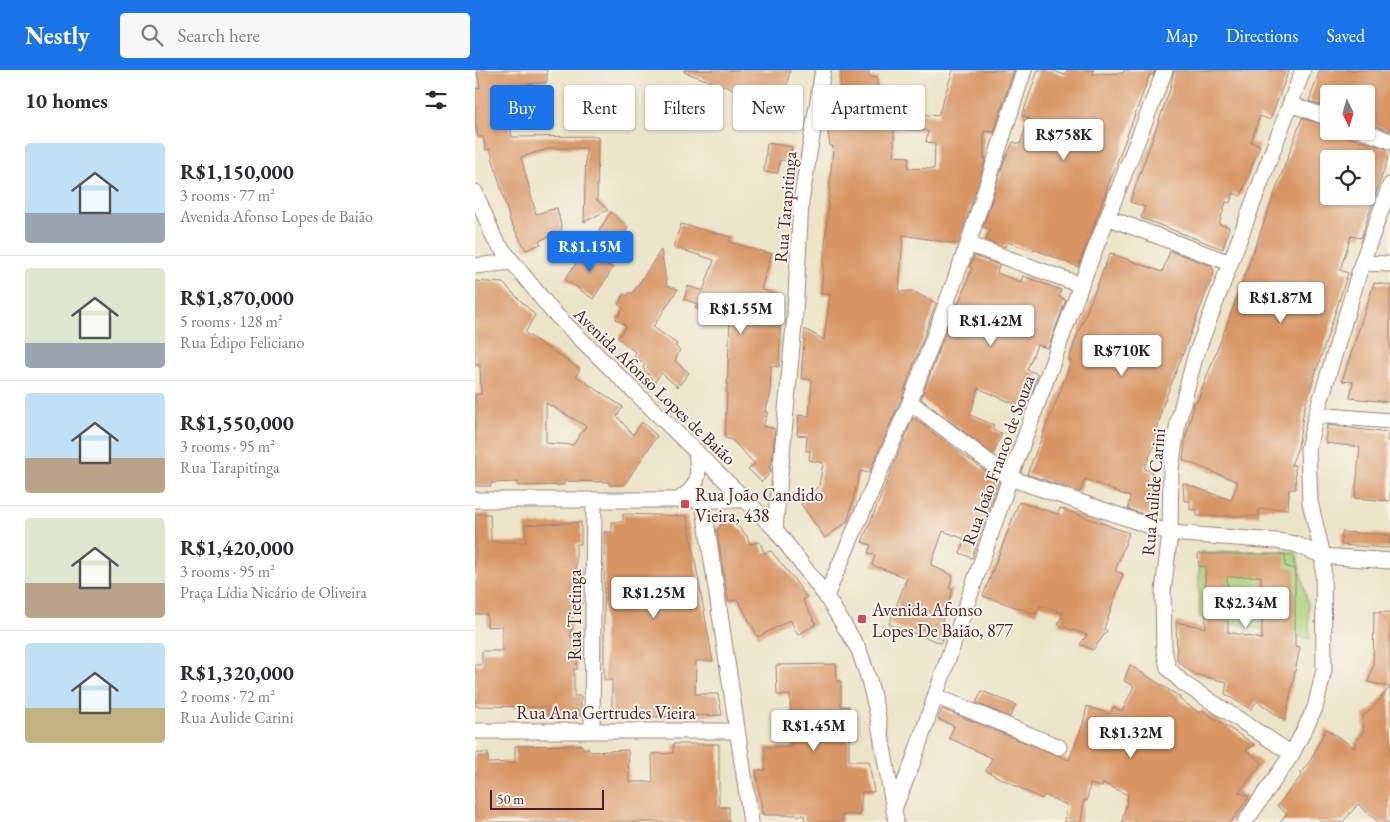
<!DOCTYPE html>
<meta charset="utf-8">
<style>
body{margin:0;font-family:"EB Garamond",serif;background:#f7f7f7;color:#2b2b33;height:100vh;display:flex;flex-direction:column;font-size:19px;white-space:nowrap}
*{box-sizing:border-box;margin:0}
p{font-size:16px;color:#7c7c81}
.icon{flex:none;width:28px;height:28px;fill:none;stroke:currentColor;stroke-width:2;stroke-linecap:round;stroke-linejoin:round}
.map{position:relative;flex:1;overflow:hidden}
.drawer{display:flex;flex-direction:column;background:#fff;width:475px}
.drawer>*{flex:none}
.top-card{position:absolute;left:15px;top:15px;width:475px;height:45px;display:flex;gap:10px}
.needle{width:32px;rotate:175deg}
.fabs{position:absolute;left:845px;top:15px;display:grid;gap:10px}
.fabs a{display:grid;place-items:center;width:55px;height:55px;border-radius:5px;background:#fff;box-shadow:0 1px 4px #0004;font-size:25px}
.scale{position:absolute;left:15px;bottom:12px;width:114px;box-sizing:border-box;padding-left:5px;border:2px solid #4a1f2b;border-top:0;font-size:14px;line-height:18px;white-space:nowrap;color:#4a1f2b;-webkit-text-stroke:4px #f7f3e8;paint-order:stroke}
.price{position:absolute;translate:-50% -42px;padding:0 11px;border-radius:5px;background:#fff;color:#222;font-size:16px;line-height:32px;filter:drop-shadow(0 1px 2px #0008)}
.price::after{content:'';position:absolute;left:50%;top:30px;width:15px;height:11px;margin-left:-8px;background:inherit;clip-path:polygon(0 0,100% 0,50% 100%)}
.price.selected{background:#1a73e8;color:#fff}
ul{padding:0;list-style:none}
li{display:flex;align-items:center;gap:15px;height:125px;padding:0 25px}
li+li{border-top:1px solid #e1e1e2}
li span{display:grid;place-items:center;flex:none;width:140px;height:100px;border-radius:5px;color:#555}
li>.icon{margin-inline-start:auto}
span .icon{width:60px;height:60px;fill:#fffc;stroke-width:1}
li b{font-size:21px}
h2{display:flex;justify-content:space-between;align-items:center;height:60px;padding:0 25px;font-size:21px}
.pill{padding:0 18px;border-radius:5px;background:#fff;box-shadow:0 1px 4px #0004;font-size:18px;line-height:45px}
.pill.selected{background:#1a73e8;color:#fff}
header{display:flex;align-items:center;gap:30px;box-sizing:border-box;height:70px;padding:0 25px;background:#1a73e8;color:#fff}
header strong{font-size:24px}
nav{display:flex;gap:28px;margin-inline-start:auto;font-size:18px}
.search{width:350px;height:45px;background:#f7f7f7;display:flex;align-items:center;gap:12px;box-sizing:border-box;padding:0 18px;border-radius:5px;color:#7c7c81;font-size:19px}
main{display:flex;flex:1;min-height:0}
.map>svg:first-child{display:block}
.green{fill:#a9d480;stroke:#7a7a56}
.building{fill:#d89464;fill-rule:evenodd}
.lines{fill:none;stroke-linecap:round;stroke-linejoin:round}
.minor-casing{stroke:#9a8279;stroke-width:17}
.minor{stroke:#fff;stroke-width:15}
.poi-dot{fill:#d1495b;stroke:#f7f3e8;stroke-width:2}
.labels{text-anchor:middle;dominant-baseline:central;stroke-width:4;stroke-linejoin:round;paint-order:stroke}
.street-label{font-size:18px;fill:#4a1f2b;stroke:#f7f3e8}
.poi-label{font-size:18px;fill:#4a1f2b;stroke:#f7f3e8;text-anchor:start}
</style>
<header>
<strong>Nestly</strong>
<div class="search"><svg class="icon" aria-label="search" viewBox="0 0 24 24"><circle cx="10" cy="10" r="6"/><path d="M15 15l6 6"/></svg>Search here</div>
<nav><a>Map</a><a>Directions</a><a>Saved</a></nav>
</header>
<main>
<section class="drawer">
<h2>10 homes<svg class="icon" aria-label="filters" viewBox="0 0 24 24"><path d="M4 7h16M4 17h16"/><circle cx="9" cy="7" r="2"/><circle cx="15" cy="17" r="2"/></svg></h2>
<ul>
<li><span style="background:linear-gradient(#bfe0f5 70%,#9aa5b1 0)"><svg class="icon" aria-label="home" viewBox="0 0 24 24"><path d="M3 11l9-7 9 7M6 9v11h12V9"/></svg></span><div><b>R$1,150,000</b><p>3 rooms · 77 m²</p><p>Avenida Afonso Lopes de Baião</p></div></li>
<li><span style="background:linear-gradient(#dfe7d0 75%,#9aa5b1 0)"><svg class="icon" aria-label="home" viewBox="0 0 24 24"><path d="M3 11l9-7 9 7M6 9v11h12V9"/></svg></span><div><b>R$1,870,000</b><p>5 rooms · 128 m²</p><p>Rua Édipo Feliciano</p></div></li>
<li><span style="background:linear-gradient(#bfe0f5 65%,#b9a48a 0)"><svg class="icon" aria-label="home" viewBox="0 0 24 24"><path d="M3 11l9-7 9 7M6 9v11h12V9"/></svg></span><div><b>R$1,550,000</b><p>3 rooms · 95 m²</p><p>Rua Tarapitinga</p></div></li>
<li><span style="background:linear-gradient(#dfe7d0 65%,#b9a48a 0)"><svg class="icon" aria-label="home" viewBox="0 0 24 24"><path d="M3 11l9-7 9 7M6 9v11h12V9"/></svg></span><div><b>R$1,420,000</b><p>3 rooms · 95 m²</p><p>Praça Lídia Nicário de Oliveira</p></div></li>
<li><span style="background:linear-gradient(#bfe0f5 65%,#c2b280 0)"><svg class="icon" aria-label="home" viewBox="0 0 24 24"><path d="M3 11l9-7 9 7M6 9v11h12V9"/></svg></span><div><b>R$1,320,000</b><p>2 rooms · 72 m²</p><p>Rua Aulide Carini</p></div></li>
</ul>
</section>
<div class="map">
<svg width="915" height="752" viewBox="0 0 915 752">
<rect width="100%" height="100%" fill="#f7f3e8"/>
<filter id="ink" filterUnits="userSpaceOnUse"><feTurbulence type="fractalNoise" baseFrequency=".02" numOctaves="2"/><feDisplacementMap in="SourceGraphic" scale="10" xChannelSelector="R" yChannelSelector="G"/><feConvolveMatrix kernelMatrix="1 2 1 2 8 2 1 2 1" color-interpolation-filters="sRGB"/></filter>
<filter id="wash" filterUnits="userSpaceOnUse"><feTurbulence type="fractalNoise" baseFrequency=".0096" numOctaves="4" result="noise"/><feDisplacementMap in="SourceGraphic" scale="20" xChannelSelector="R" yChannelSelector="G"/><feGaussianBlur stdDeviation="1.12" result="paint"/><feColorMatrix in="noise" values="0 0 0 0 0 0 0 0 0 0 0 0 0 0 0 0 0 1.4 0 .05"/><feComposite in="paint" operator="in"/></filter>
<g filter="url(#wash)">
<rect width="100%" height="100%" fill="#ebe4c7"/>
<path class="green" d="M724 482H821L833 534 835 569 724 547Z"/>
<g id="blocks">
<path class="building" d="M2 0H72V12L30 16 37 67 123 66 122 130 133 140 109 152 111 78H76L46 87 61 144 82 138 87 160 64 171 66 174 51 180 35 151 15 79 11 80 8 67H3L0 52V19L5 18Z
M209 0H315L308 37 209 2Z
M367 0H394V7L403 8 402 33 436 34V43L463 46 478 0H539L519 62 509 61V88H511L483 174 428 165 424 222 437 221 461 233 426 329 394 403 385 401 373 451 350 468 326 434 344 416 348 393 334 390 335 381H331L332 366 322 365 324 345 334 346 337 310 326 308 330 259 349 270 355 224 346 225 358 76H355L352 54 360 53ZM419 59 453 61 451 72 460 73 459 99 433 98 434 87 419 86Z
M563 0H576L590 5 592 0H619L618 4 649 3V0H680L678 6 675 4 603 197 559 179 558 181 532 172 530 177 511 170 515 160 508 157 530 89 538 72 545 74 554 48 547 46Z
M699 0H814L795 50 785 46 776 72 785 75 766 126 758 123 755 133 751 132 744 154 754 157 748 179 666 148 670 137 655 132 695 19Z
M845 0H915V61L891 52V24H854V38L834 31Z
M827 48 854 57V61L915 80V82L886 168 876 166 865 200 873 203 829 339 823 377 816 395H820L821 419H814L813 439H784V446H722V440H715V431H709L708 413 756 430 763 412 708 390 711 365 720 331 722 332 752 254ZM854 89H891V126H850L854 119Z
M292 73 317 77 315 91 305 90 303 103 289 102Z
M136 142 153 158 139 182 124 160Z
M206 154 256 167 254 172 297 184 286 219 306 226 304 297 296 296 295 327 290 342H293L288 356 300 359 297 392 294 395 296 402 287 412 273 399 280 394 257 370 250 368 255 249 220 238 222 234 209 229 213 216 228 221 239 190 198 177Z
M113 177 134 191 132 195 138 198 118 229 90 209Z
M186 180 192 216 203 219 178 257 202 274 200 276 205 280 200 291 214 303 203 317 186 303 180 312 168 298 170 294 159 286 161 283 143 268 151 256 141 249 148 238 143 234 149 224 152 226 155 222 157 224Z
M695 181 737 196 739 202 687 338 679 376 669 399 677 402 675 446 653 439 655 427 610 409 605 422 552 404 585 322 596 291 594 290 599 274 635 183 687 202Z
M499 186 524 195 522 203 546 212 548 206 586 220 584 227 591 230 573 278 562 275 552 300 563 304 551 339 503 318 495 345 519 355 517 360 527 363 518 384 446 329 481 234 483 235 497 198 495 197Z
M0 211 28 213 60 245 50 263 105 299 101 306 148 337 142 346 158 365 167 352 182 366 149 415H134V412L89 411V415L43 416V412L16 413V416H0V324H6L5 295H0ZM71 333 111 356 98 375 71 373Z
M899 213 915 215V332L875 328 878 312 867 311Z
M438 348 524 411 497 488 485 483 490 469 468 461 456 495 478 506 474 518 478 520 466 553 473 556 466 573 414 554 432 508 397 495 400 485 393 483 396 475 387 472Z
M852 355 913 363 912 371 915 372V431L880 428 885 377 850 373Z
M544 432 583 444 585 438 654 463 640 501 648 504 629 559 632 561 618 580 605 574 612 565 583 555 588 543 565 535 561 544 508 526Z
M0 444H15L16 472H51L50 455 106 452V474H101V500H107V534H96V568H102V599H99V626H106V647H72V637L0 636V595H7V581H27V556L12 557V544H0Z
M148 444 212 446 238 591H221L220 624H243L247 645 176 647 164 646V644H137V610H129V462H137V452H148Z
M259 452 272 466 275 474 285 472 289 483 296 481 318 508 332 528 328 530 341 554 323 565 315 550 283 567 263 530 253 531 242 460 247 453Z
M867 462 915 465V478L866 475Z
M723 484H810V496L820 499V576L825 577 810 651 782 631 776 639 763 632 750 624 752 612 719 604 702 591 701 552 731 558 730 496 724 497ZM786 506 787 569 753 562 752 507Z
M899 542H915V617L893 612 898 596Z
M361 594 362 611H366V637L374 636V691H394L399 722H387L385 745H367V752H330L329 745H288L281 700H290V677H317L315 625H302L301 595Z
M655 595 705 627 704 629 725 643 727 640 780 675 771 680 787 693 764 722 774 727 756 752H647L653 725 628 713 627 717 615 714 612 731 609 730 606 752H590L592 735 569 725 567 729 511 701 517 688 474 668 479 656 463 649 467 639 594 690 608 654 612 636 635 644 638 637 647 641 659 616 649 611Z
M915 617V752H903L883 734 868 752H805L812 744 802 736 827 705 825 704 835 691 851 659 880 678 879 675 889 660 888 645 897 639Z
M507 621 541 635 535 647 501 633Z
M198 674H244V737H254V752H0V683H13V693L40 692V676L107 675V678H114V682L153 680 154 712H178L177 684 198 683Z"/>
</g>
</g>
<g filter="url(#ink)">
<use href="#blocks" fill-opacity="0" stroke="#9a8279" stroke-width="1"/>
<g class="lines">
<g class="minor-casing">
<path id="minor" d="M815 34 854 48
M889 61 915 71
M0 122 20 170 77 241 300 459 351 526 384 580 394 610 402 642 421 752
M634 148 755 193
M493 174 606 215
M887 193 915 194
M0 196 37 192
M435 332 535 408 695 463 801 471 820 474 848 486 915 491
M841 345 915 351
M0 430H270
M203 430C226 415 224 407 221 381
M228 431 276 752
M300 459 320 244 326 132 348 0
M351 526 435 332 493 174 549 0
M460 626 584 677
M0 661H261
M117 661 119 430
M817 684 708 613 693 598 689 580 688 522 695 463 696 399 703 352 720 287 828 0
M419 739 436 697 535 408 606 215 690 0
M770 752 817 684 840 638 849 600 848 486 835 432 833 379 841 345 887 193 915 115"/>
</g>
<use href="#minor" class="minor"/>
</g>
</g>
<g class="poi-dot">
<rect x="205" y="429" width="10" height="10" rx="2.5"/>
<rect x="382" y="544" width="10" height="10" rx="2.5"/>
</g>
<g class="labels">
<g class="street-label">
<text transform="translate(310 137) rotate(-85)">Rua Tarapitinga</text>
<text transform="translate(180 316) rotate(44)">Avenida Afonso Lopes de Baião</text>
<text transform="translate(523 390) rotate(-70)">Rua João Franco de Souza</text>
<text transform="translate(678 422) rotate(-85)">Rua Aulide Carini</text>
<text transform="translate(99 545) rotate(-90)">Rua Tietinga</text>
<text x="131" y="642">Rua Ana Gertrudes Vieira</text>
</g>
<g class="poi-label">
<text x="220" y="424">Rua João Candido<tspan x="220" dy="21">Vieira, 438</tspan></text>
<text x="397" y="539">Avenida Afonso<tspan x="397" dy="21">Lopes De Baião, 877</tspan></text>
</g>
</g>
</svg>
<div class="fabs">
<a><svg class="needle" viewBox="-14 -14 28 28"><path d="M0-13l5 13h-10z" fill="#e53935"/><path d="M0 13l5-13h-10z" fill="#7c7c81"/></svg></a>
<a><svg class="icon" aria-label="locate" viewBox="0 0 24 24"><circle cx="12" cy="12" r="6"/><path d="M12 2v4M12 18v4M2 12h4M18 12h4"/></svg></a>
</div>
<div class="scale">50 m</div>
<b class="price" style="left:589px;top:91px">R$758K</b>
<b class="price selected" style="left:115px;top:203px">R$1.15M</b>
<b class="price" style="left:806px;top:254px">R$1.87M</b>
<b class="price" style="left:266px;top:265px">R$1.55M</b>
<b class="price" style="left:516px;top:277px">R$1.42M</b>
<b class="price" style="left:647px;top:307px">R$710K</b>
<b class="price" style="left:179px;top:549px">R$1.25M</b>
<b class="price" style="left:771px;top:559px">R$2.34M</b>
<b class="price" style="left:339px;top:682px">R$1.45M</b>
<b class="price" style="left:656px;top:689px">R$1.32M</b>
<div class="top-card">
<a class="pill selected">Buy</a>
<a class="pill">Rent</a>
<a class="pill">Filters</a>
<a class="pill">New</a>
<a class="pill">Apartment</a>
</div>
</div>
</main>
